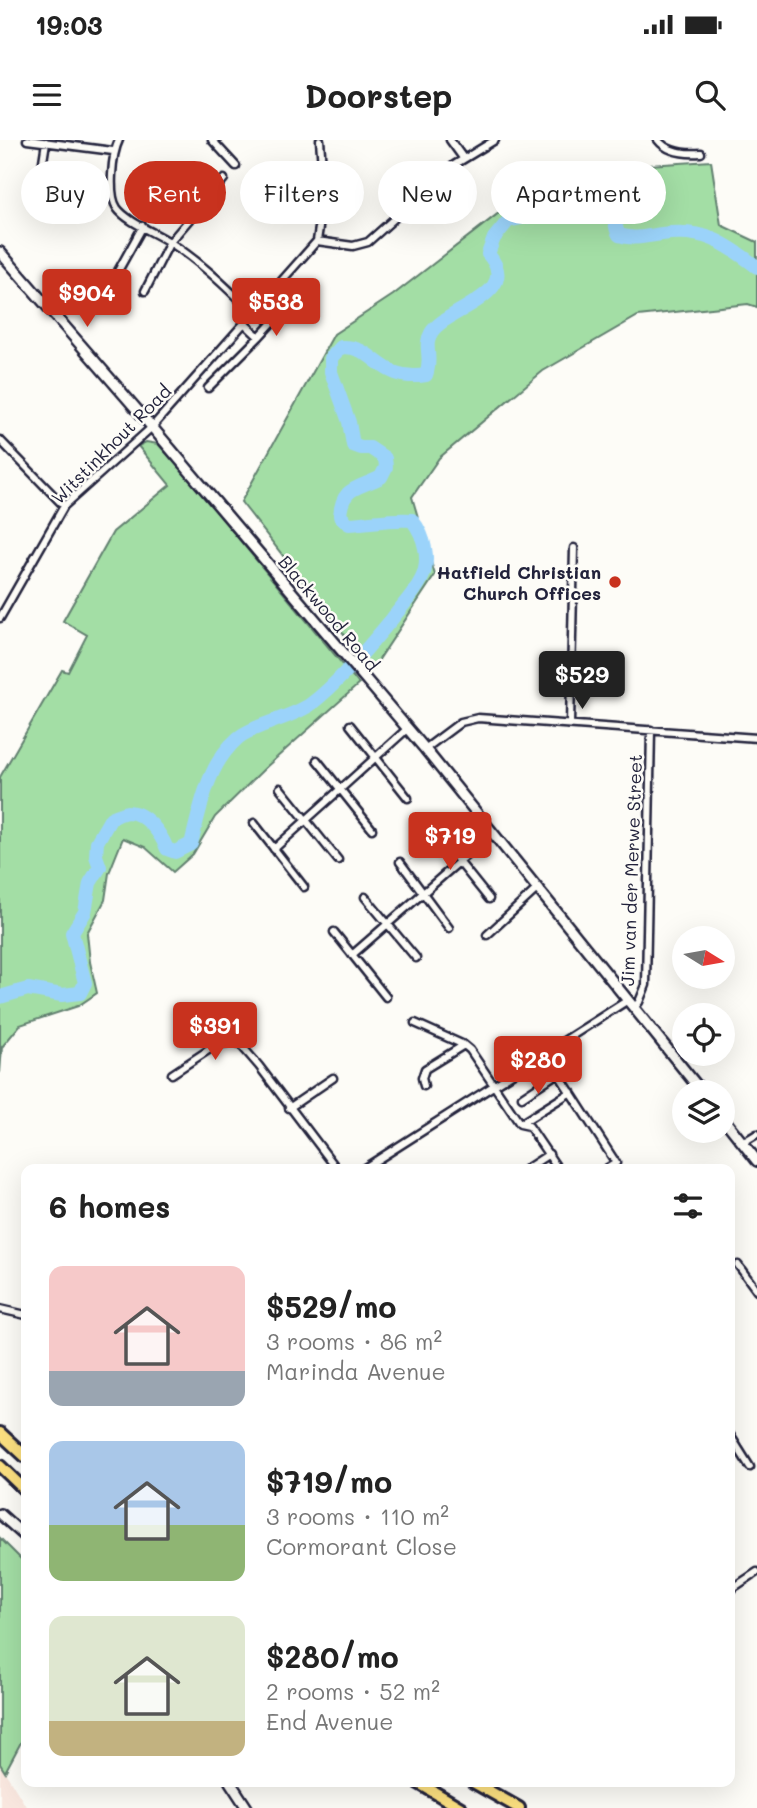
<!DOCTYPE html>
<meta charset="utf-8">
<style>
body{margin:0;font-family:Mali,sans-serif;background:#f6f6f6;color:#222;height:100vh;display:flex;flex-direction:column;font-size:26px;white-space:nowrap}
*{box-sizing:border-box;margin:0}
p{font-size:23px;color:#767676}
.icon{flex:none;width:38px;height:38px;fill:none;stroke:currentColor;stroke-width:2;stroke-linecap:round;stroke-linejoin:round}
.map{position:relative;flex:1;overflow:hidden}
.sheet{position:absolute;left:21px;top:1024px;width:714px;height:623px;display:flex;flex-direction:column;background:#fff;border-radius:14px;box-shadow:0 7px 28px #0002}
.sheet>*{flex:none}
.hud{position:absolute;left:21px;top:21px;width:716px;height:63px;display:flex;gap:14px}
.needle{width:46px;rotate:101deg}
.fabs{position:absolute;left:672px;top:786px;display:grid;gap:14px}
.fabs a{display:grid;place-items:center;width:63px;height:63px;border-radius:50%;background:#fff;box-shadow:0 7px 28px #0002;font-size:35px}
.price{position:absolute;translate:-50% -60px;padding:0 16px;border-radius:7px;background:#c8321e;color:#fff;font-size:23px;line-height:46px;filter:drop-shadow(0 2px 4px #0008)}
.price::after{content:'';position:absolute;left:50%;top:42px;width:21px;height:16px;margin-left:-10px;background:inherit;clip-path:polygon(0 0,100% 0,50% 100%)}
.price.current{background:#222;color:#fff}
ul{padding:0;list-style:none}
li{display:flex;align-items:center;gap:21px;height:175px;padding:0 28px}
li span{display:grid;place-items:center;flex:none;width:196px;height:140px;border-radius:14px;color:#555}
li>.icon{margin-inline-start:auto}
span .icon{width:84px;height:84px;fill:#fffc;stroke-width:1}
li b{font-size:30px}
h2{display:flex;justify-content:space-between;align-items:center;height:84px;padding:0 28px;font-size:30px}
.chip{padding:0 24px;border-radius:32px;background:#fff;box-shadow:0 7px 28px #0002;font-size:24px;line-height:63px}
.chip.current{background:#c8321e;color:#fff}
.status{display:flex;justify-content:space-between;align-items:center;height:49px;padding:0 35px;background:#fff;direction:ltr}
.status svg{height:19px;fill:currentColor}
header{display:flex;justify-content:space-between;align-items:center;height:91px;padding:0 28px;background:#fff;font-size:32px;font-weight:700}
.map>svg:first-child{display:block}
.built{fill:#f9e7df}
.green{fill:#a3dea5;stroke:#628070;stroke-width:2}
.lines{fill:none;stroke-linecap:round;stroke-linejoin:round}
.river{stroke:#9bd3fa;stroke-width:14}
.street-casing{stroke:#22223b;stroke-width:11}
.secondary-casing{stroke:#22223b;stroke-width:14}
.highway-casing{stroke:#22223b;stroke-width:16}
.street{stroke:#fdfcf7;stroke-width:6}
.secondary{stroke:#fdfcf7;stroke-width:9}
.highway{stroke:#fce080;stroke-width:10}
.poi-dot{fill:#c8321e;stroke:#fdfcf7;stroke-width:2.5}
.labels{text-anchor:middle;dominant-baseline:central;stroke-width:5;stroke-linejoin:round;paint-order:stroke}
.street-label{font-size:18px;fill:#22223b;stroke:#fdfcf7}
.poi-label{font-size:18px;font-weight:bold;fill:#22223b;stroke:#fdfcf7;text-anchor:end}
</style>
<div class="status"><b>19:03</b><svg viewBox="0 0 49 12"><path d="M0 12V9h3v3zM5 12V6h3v6zM10 12V3h3v9zM15 12V0h3v12zM26 1h20v11H26zM47 4h2v5h-2z"/></svg></div>
<header><svg class="icon" aria-label="menu" viewBox="0 0 24 24"><path d="M4 6h16M4 12h16M4 18h16"/></svg>Doorstep<svg class="icon" aria-label="search" viewBox="0 0 24 24"><circle cx="10" cy="10" r="6"/><path d="M15 15l6 6"/></svg></header>
<div class="map">
<svg width="757" height="1668" viewBox="0 0 757 1668">
<rect width="100%" height="100%" fill="#fdfcf7"/>
<filter id="ink" filterUnits="userSpaceOnUse"><feTurbulence type="fractalNoise" baseFrequency=".0143" numOctaves="2"/><feDisplacementMap in="SourceGraphic" scale="14" xChannelSelector="R" yChannelSelector="G"/><feConvolveMatrix kernelMatrix="1 2 1 2 8 2 1 2 1" color-interpolation-filters="sRGB"/></filter>
<g filter="url(#ink)">
<path class="built" d="M0 1624 5 1632 27 1668H0Z"/>
<path class="green" d="M711 21 721 85 757 102V167L748 164 638 176 543 231 439 318 412 357 435 435 372 530 241 362 334 194 393 155 553 31Z
M146 302 158 304 184 333 359 544 265 628 215 677 193 714 173 732 145 707 123 698 109 733 105 760 87 793 90 822 97 853 78 866 20 885 2 907 0 933V637L62 530 68 532 87 495 63 481 113 392 170 345 138 306Z
M0 1398 26 1424V1593L5 1632 0 1624Z"/>
<g class="lines">
<path class="river" d="M0 857 28 849 62 855 80 853 85 843 72 793 85 772 90 743 100 727 96 716 97 702 111 678C116 676 122 673 127 672 146 672 161 694 167 709L175 712 191 704C201 666 207 625 238 598 253 585 292 578 311 564 339 543 369 506 392 479 401 467 414 454 421 440 431 421 425 396 412 380 391 378 371 383 349 384L340 376C342 346 358 349 381 337L386 327 385 318 370 308H361L353 305 349 282 331 232V218L341 207C376 205 379 243 426 235 433 218 423 207 431 193 446 168 524 155 488 114L494 98 508 81 544 73C549 66 554 56 561 51 581 38 621 27 639 47V56C626 68 608 75 619 95 634 100 647 96 662 94 703 88 726 103 757 127"/>
<g class="street-casing">
<path id="street" d="M27 0 113 11
M119 0C112 14 108 55 117 68 127 82 156 93 171 103 202 123 227 148 253 173
M212 0 236 26
M450 0 463 18
M658 0C668 13 686 14 701 13
M36 66 46 2
M317 101 353 106 368 102 454 25 495 0
M317 101 324 54 320 0
M108 149 143 86
M145 151 170 102 224 39
M244 183 259 197 302 150
M208 248 259 197
M0 300 64 366
M0 478 64 366 152 287 317 101
M570 584 574 408
M350 585 408 658
M425 609 461 582 478 578 757 598
M317 620 372 689
M280 648 338 720
M254 683 304 747
M432 688 489 759
M274 709 407 589
M400 722 449 788
M365 757 416 818
M334 792 386 857
M487 795 537 749
M352 815 492 693
M634 868 639 862 646 845 651 590
M415 883 464 905 470 910 520 984 529 986 558 1029
M172 934 216 905 231 902 240 904 259 926 337 1029
M424 946 422 938 425 929 464 905
M522 957 558 933 616 1023 606 1029
M289 968 333 938
M520 984 571 952
M742 1003 757 994
M363 1029 628 860
M526 1029 549 1014
M738 1125 757 1151
M0 1169 26 1175
M730 1295 750 1327
M730 1450 757 1432"/>
</g>
<g class="secondary-casing">
<path id="secondary" d="M0 112 152 287 425 609 702 952
M723 978 757 1021
M0 1374 26 1397
M230 1642 247 1668"/>
</g>
<g class="highway-casing">
<path id="highway" d="M0 1293 26 1317
M0 1326 26 1351
M417 1642 461 1668
M473 1642 519 1668"/>
</g>
<use href="#street" class="street"/>
<use href="#secondary" class="secondary"/>
<use href="#highway" class="highway"/>
</g>
</g>
<circle class="poi-dot" cx="615" cy="442" r="7"/>
<g class="labels">
<g class="street-label">
<text transform="translate(111 304) rotate(-45)">Witstinkhout Road</text>
<text transform="translate(329 473) rotate(50)">Blackwood Road</text>
<text transform="translate(631 730) rotate(-88)">Jim van der Merwe Street</text>
</g>
<g class="poi-label">
<text x="601" y="432">Hatfield Christian<tspan x="601" dy="21">Church Offices</tspan></text>
</g>
</g>
</svg>
<div class="fabs">
<a><svg class="needle" viewBox="-14 -14 28 28"><path d="M0-13l5 13h-10z" fill="#e53935"/><path d="M0 13l5-13h-10z" fill="#767676"/></svg></a>
<a><svg class="icon" aria-label="locate" viewBox="0 0 24 24"><circle cx="12" cy="12" r="6"/><path d="M12 2v4M12 18v4M2 12h4M18 12h4"/></svg></a>
<a><svg class="icon" aria-label="layers" viewBox="0 0 24 24"><path d="M12 4l9 5-9 5-9-5zM3 14l9 5 9-5"/></svg></a>
</div>
<b class="price" style="left:87px;top:189px">$904</b>
<b class="price" style="left:276px;top:198px">$538</b>
<b class="price current" style="left:582px;top:571px">$529</b>
<b class="price" style="left:450px;top:732px">$719</b>
<b class="price" style="left:215px;top:922px">$391</b>
<b class="price" style="left:538px;top:956px">$280</b>
<div class="hud">
<a class="chip">Buy</a>
<a class="chip current">Rent</a>
<a class="chip">Filters</a>
<a class="chip">New</a>
<a class="chip">Apartment</a>
</div>
<section class="sheet">
<h2>6 homes<svg class="icon" aria-label="filters" viewBox="0 0 24 24"><path d="M4 7h16M4 17h16"/><circle cx="9" cy="7" r="2"/><circle cx="15" cy="17" r="2"/></svg></h2>
<ul>
<li><span style="background:linear-gradient(#f6c9c9 75%,#9aa5b1 0)"><svg class="icon" aria-label="home" viewBox="0 0 24 24"><path d="M3 11l9-7 9 7M6 9v11h12V9"/></svg></span><div><b>$529/mo</b><p>3 rooms · 86 m²</p><p>Marinda Avenue</p></div></li>
<li><span style="background:linear-gradient(#a9c7e8 60%,#8fb573 0)"><svg class="icon" aria-label="home" viewBox="0 0 24 24"><path d="M3 11l9-7 9 7M6 9v11h12V9"/></svg></span><div><b>$719/mo</b><p>3 rooms · 110 m²</p><p>Cormorant Close</p></div></li>
<li><span style="background:linear-gradient(#dfe7d0 75%,#c2b280 0)"><svg class="icon" aria-label="home" viewBox="0 0 24 24"><path d="M3 11l9-7 9 7M6 9v11h12V9"/></svg></span><div><b>$280/mo</b><p>2 rooms · 52 m²</p><p>End Avenue</p></div></li>
</ul>
</section>
</div>
